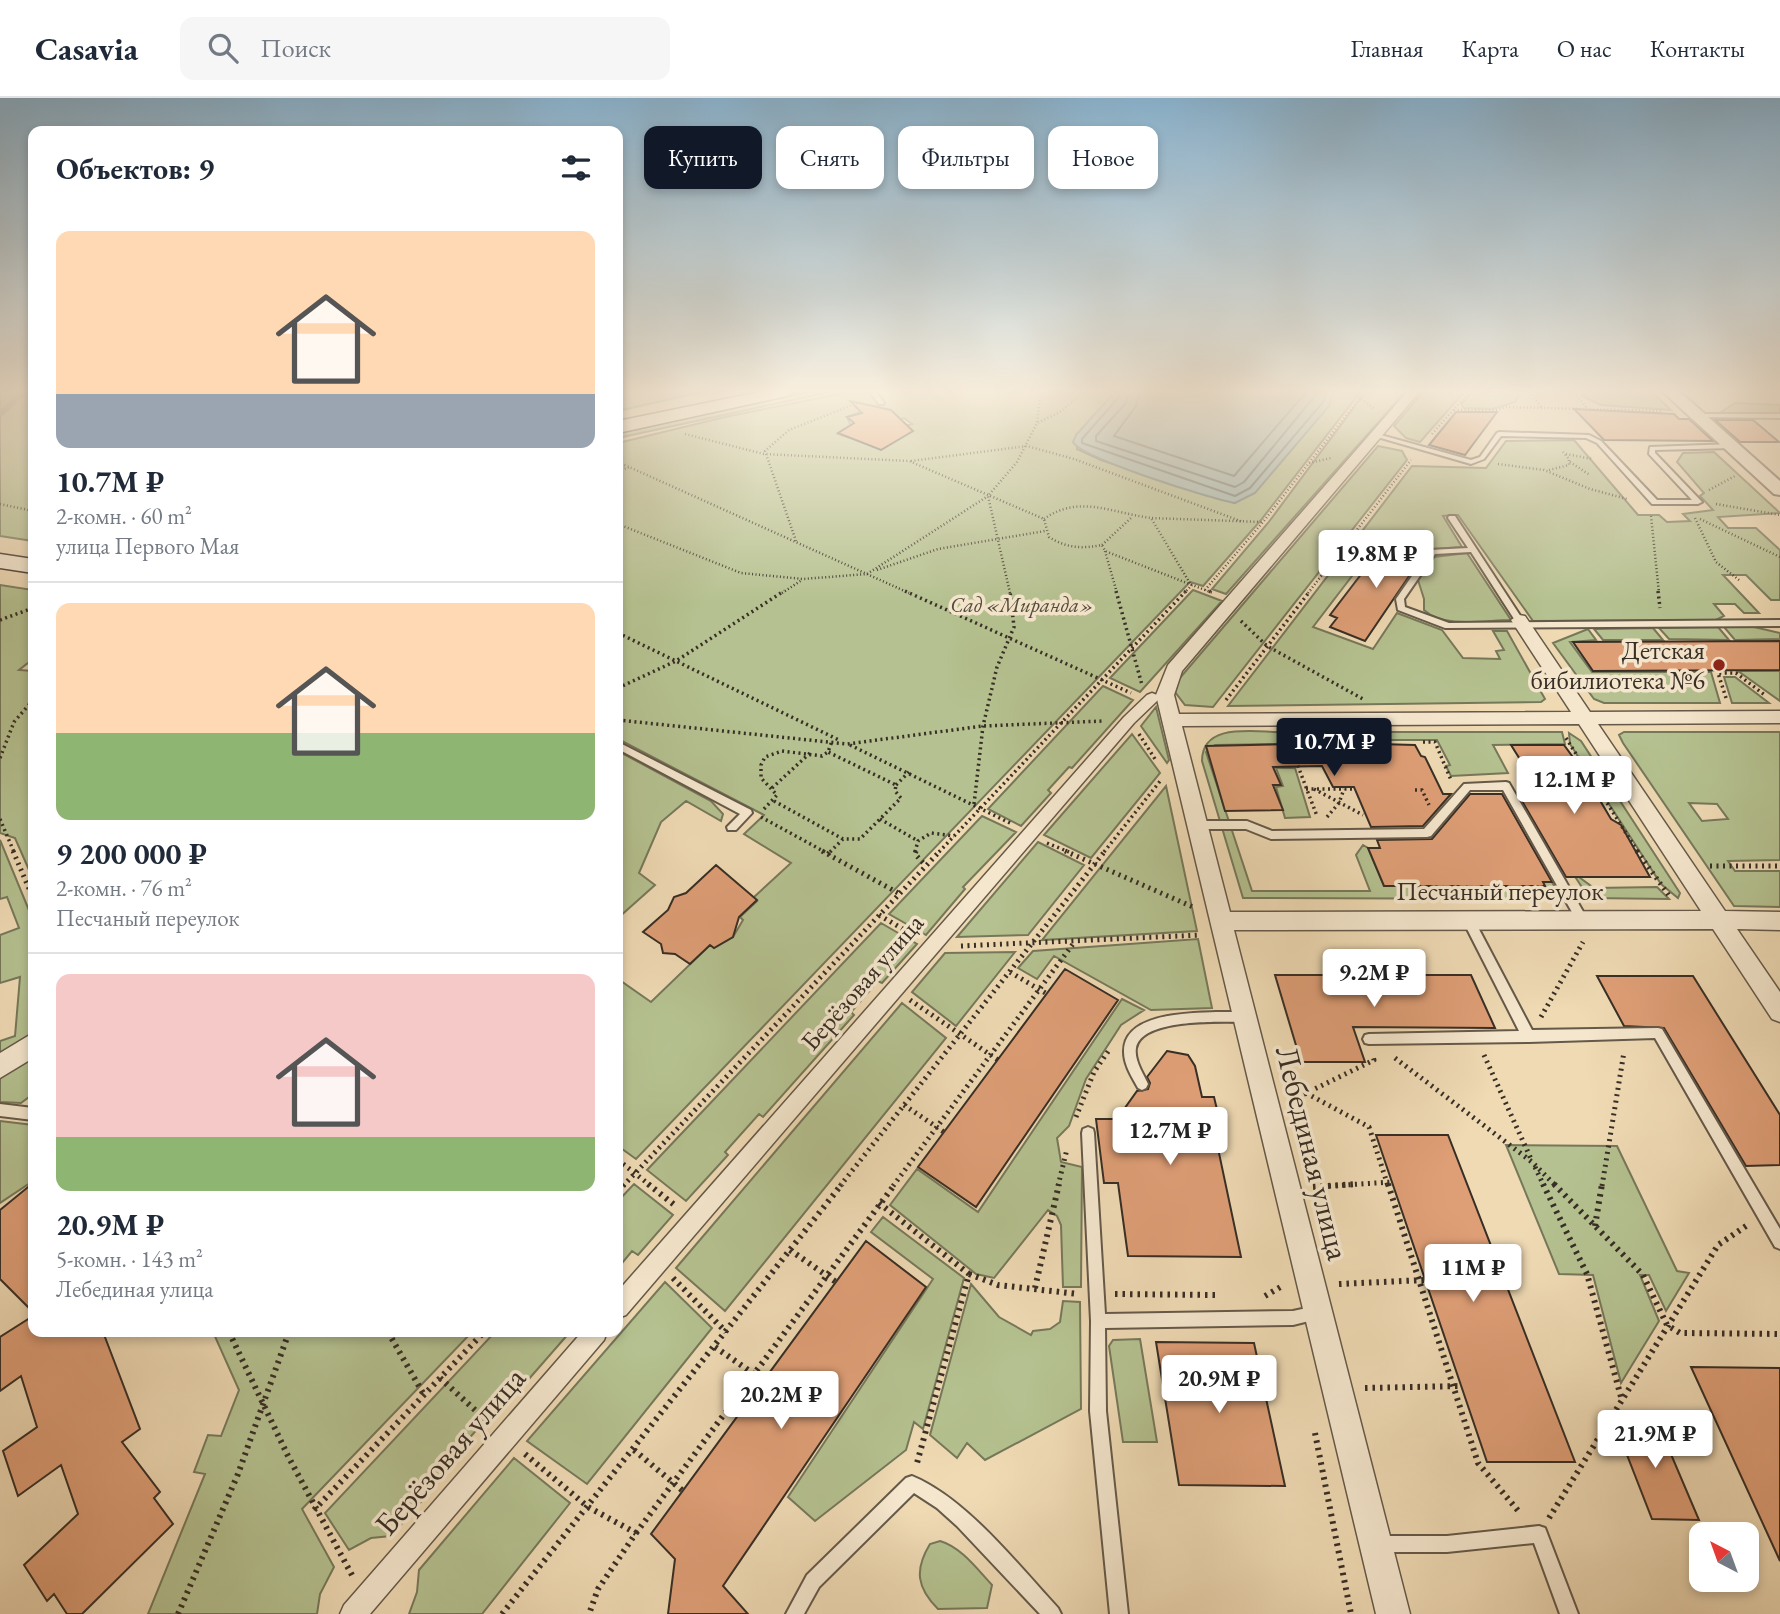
<!DOCTYPE html>
<html lang="ru">
<meta charset="utf-8">
<style>
body{margin:0;font-family:"EB Garamond",serif;background:#f6f6f7;color:#1f2937;height:100vh;display:flex;flex-direction:column;font-size:26px;white-space:nowrap}
*{box-sizing:border-box;margin:0}
p{font-size:23px;color:#747a83}
.icon{flex:none;width:38px;height:38px;fill:none;stroke:currentColor;stroke-width:2;stroke-linecap:round;stroke-linejoin:round}
.map{position:relative;flex:1;overflow:hidden}
.details{position:absolute;left:28px;top:28px;width:595px;height:1211px;display:flex;flex-direction:column;background:#fff;border-radius:14px;box-shadow:0 4px 10px #0003}
.details>*{flex:none}
.top-card{position:absolute;left:644px;top:28px;width:665px;height:63px;display:flex;gap:14px}
.needle{width:46px;rotate:319deg}
.fabs{position:absolute;left:1689px;top:1424px;display:grid;gap:14px}
.fabs a{display:grid;place-items:center;width:70px;height:70px;border-radius:14px;background:#fff;box-shadow:0 4px 10px #0003;font-size:35px}
.price{position:absolute;translate:-50% -60px;padding:0 16px;border-radius:7px;background:#fff;color:#222;font-size:23px;line-height:46px;filter:drop-shadow(0 2px 4px #0008)}
.price::after{content:'';position:absolute;left:50%;top:42px;width:21px;height:16px;margin-left:-10px;background:inherit;clip-path:polygon(0 0,100% 0,50% 100%)}
.price.active{background:#111827;color:#fff}
ul{padding:0;list-style:none}
li{display:grid;align-content:center;gap:14px;height:371px;padding:0 28px}
li+li{border-top:2px solid #e0e1e3}
li span{display:grid;place-items:center;height:217px;border-radius:14px;color:#555}
li>.icon{margin-inline-start:auto}
span .icon{width:126px;height:126px;fill:#fffc;stroke-width:1}
li b{font-size:30px}
h2{display:flex;justify-content:space-between;align-items:center;height:84px;padding:0 28px;font-size:30px}
.tag{padding:0 24px;border-radius:14px;background:#fff;box-shadow:0 4px 10px #0003;font-size:24px;line-height:63px}
.tag.active{background:#111827;color:#fff}
header{display:flex;align-items:center;gap:42px;box-sizing:border-box;height:98px;padding:0 35px;background:#fff;border-bottom:2px solid #e0e1e3}
header strong{font-size:33px}
nav{display:flex;gap:38px;margin-inline-start:auto;font-size:24px}
.search{width:490px;height:63px;background:#f6f6f7;display:flex;align-items:center;gap:18px;box-sizing:border-box;padding:0 24px;border-radius:14px;color:#747a83;font-size:26px}
.map>svg:first-child{display:block}
.green{fill:#b5c190;stroke:#76785a;stroke-width:2;fill-rule:evenodd}
.water{fill:#9db8b6;stroke:#74817c;stroke-width:2}
.lines{fill:none;stroke-linecap:round;stroke-linejoin:round}
.shore{stroke:#6a736e;stroke-width:2}
.stream{stroke:#74817c;stroke-width:6}
.building{fill:#de9e76;stroke:#372e25;stroke-width:2}
.service-casing{stroke:#655949;stroke-width:4}
.pedestrian-casing{stroke:#655949;stroke-width:3}
.minor-casing{stroke:#655949;stroke-width:3}
.tertiary-casing{stroke:#655949;stroke-width:4}
.secondary-casing{stroke:#372e25;stroke-width:3}
.path-far3{stroke:#372e25;stroke-width:2.5;stroke-dasharray:1 2.5;stroke-linecap:butt}
.path-far2{stroke:#372e25;stroke-width:3.5;stroke-dasharray:2 3.5;stroke-linecap:butt}
.path-far1{stroke:#372e25;stroke-width:5;stroke-dasharray:2 4.5;stroke-linecap:butt}
.path{stroke:#372e25;stroke-width:6;stroke-dasharray:2.5 5;stroke-linecap:butt}
.service{fill:#f5e7ce;fill-rule:evenodd}
.pedestrian{fill:#f5e7ce;fill-rule:evenodd}
.minor{fill:#f5e7ce;fill-rule:evenodd}
.tertiary{fill:#f5e7ce;fill-rule:evenodd}
.secondary{fill:#f5e7ce;fill-rule:evenodd}
.poi-dot{fill:#8f2418;stroke:#f5e7ce;stroke-width:2.5}
.labels{text-anchor:middle;dominant-baseline:central;stroke-width:7;stroke-linejoin:round;paint-order:stroke}
.far-park-label{font-size:21px;font-style:italic;fill:#504b3a;stroke:#f5e7ce}
.poi-label{font-size:26px;fill:#372e25;stroke:#f5e7ce;text-anchor:end}
.street-label{font-size:26px;fill:#372e25;stroke:#f5e7ce}
.near-street-label{font-size:32px;fill:#372e25;stroke:#f5e7ce}
</style>
<header>
<strong>Casavia</strong>
<div class="search"><svg class="icon" aria-label="search" viewBox="0 0 24 24"><circle cx="10" cy="10" r="6"/><path d="M15 15l6 6"/></svg>Поиск</div>
<nav><a>Главная</a><a>Карта</a><a>О нас</a><a>Контакты</a></nav>
</header>
<div class="map">
<svg width="1780" height="1516" viewBox="0 0 1780 1516">
<rect width="100%" height="100%" fill="#efdab4"/>
<filter id="stains"><feTurbulence type="fractalNoise" baseFrequency=".00286" numOctaves="4"/><feColorMatrix values="0 0 0 0 .2 0 0 0 0 .09 0 0 0 0 .02 0 0 0 .5 -.17"/></filter>
<radialGradient id="worn" r=".72"><stop offset=".6" stop-color="#630" stop-opacity="0"/><stop offset="1" stop-color="#630" stop-opacity=".3"/></radialGradient>
<path class="green" d="M0 293H33V443L0 438Z
M618 293H706L618 313Z
M812 293H834L618 340V335Z
M854 293H1116L1076 337 1077 351 1101 362 1235 405 1334 296V293H1361L1261 422 1203 488 1190 484 636 1061 618 1048V881L651 904 710 847 733 839 743 822 740 819 757 803 753 800 791 765 744 736 764 717 618 641V345L725 319ZM874 308 900 321 904 320 912 326 866 338 859 343 838 336 851 328 847 319Z
M1370 293H1406L1226 496 1212 491 1268 425 1361 300Z
M1424 293H1465L1420 344 1406 340 1394 328Z
M1473 293H1514L1519 297 1515 304 1493 311 1464 310 1461 306Z
M1585 293H1651L1671 312 1601 307 1582 298Z
M1735 305 1780 307V315H1720Z
M1574 342 1638 417H1659L1667 424 1690 423 1683 416 1713 412 1700 398 1704 395 1677 364 1683 355 1714 354 1780 415 1718 419 1728 430H1756L1780 452V502H1771L1746 477H1723L1759 515H1744L1735 506H1714L1724 518 1716 522 1533 523 1458 417 1443 418 1462 449 1433 451 1385 435 1313 529 1373 551 1397 515 1442 532 1463 560 1500 561 1496 553 1504 552 1493 533H1507L1545 601 1541 604 1228 608 1412 368 1486 370 1506 343Z
M1378 348 1402 353 1407 362 1213 609 1185 607 1175 594 1179 581Z
M1467 455 1511 522C1485 522 1444 531 1424 512V501L1418 482 1434 459Z
M0 487 33 492V561L19 572 33 573V781L15 740 0 735Z
M1193 492 1222 503 1140 594 1110 580Z
M1718 529 1729 542 1669 541 1659 530Z
M1724 529H1754L1780 535V541L1735 542Z
M1653 530 1663 542H1603L1594 531Z
M1588 531 1596 542 1570 544 1592 574H1711L1720 605H1604L1594 601 1553 545Z
M1738 573H1780V603Z
M1724 579H1735L1769 605H1732Z
M1103 588 1133 602 1072 670 1069 669 1048 692 1051 695 1021 728 988 711Z
M1156 609 1169 662 1167 665 1141 628Z
M1281 634 1291 660H1286L1280 646 1215 647 1206 654 1252 793H1370L1356 757 1363 747 1368 750 1384 788H1544L1543 784H1552L1561 801 1243 800 1202 663C1202 624 1254 634 1281 634Z
M1288 634H1353L1357 644 1294 647Z
M1363 634H1562L1565 646 1493 647 1508 675 1451 678 1446 668 1450 667 1437 642H1368Z
M1624 634H1780V762L1728 763 1735 773H1780V809L1734 808 1623 645 1619 637ZM1689 705 1717 706 1728 721 1702 723Z
M1569 635 1581 643 1680 795 1678 800 1661 786 1570 646Z
M1132 636 1160 675 1091 760 1044 737Z
M618 653 711 703 723 716 721 723 686 703 661 724 639 775 655 787 618 820Z
M1276 670H1295L1310 719 1285 720 1276 689 1283 688Z
M1166 688 1197 833 1042 842Z
M982 718 1016 734 963 789 965 791 926 837 889 816Z
M0 742 33 822V936L0 957V943L15 938 20 879 0 885V837L19 830 7 799 0 801Z
M1038 744 1084 767 1028 837 957 839Z
M1572 774 1594 790 1657 789 1669 801 1589 800Z
M881 825 917 846 882 885 878 883 851 914 854 917 763 1019 759 1016 725 1054 728 1057 686 1103 647 1072Z
M1198 841 1212 910 1151 912 1054 858 1037 881 1018 870 1033 853Z
M1015 854 956 928 912 894 945 855Z
M1122 901 1144 912 1121 927 1086 981 1069 1028 1057 1040 1061 1064 1082 1069 1081 1189H1063L1061 1127 1057 1118 1048 1112 994 1180 976 1176 890 1107 917 1071 978 1114Z
M902 905 946 940 725 1213 676 1170Z
M33 955V996L21 1005 0 1004V978Z
M0 1023 33 1027V1083L0 1105Z
M1506 1047 1617 1048 1677 1173 1689 1175 1666 1213 1649 1177H1640L1659 1223 1621 1285 1593 1177 1559 1176Z
M634 1086 673 1117 638 1157 632 1153 618 1170V1103Z
M883 1119 964 1180 923 1331 914 1324 906 1352 815 1423 788 1399 933 1181 871 1134Z
M665 1184 712 1230 587 1386 527 1343Z
M971 1186 999 1219 1031 1237 1033 1233 1050 1231 1060 1224 1063 1203 1080 1204 1081 1311 985 1362 967 1345 957 1360 930 1337Z
M213 1234H472L302 1411 334 1469 320 1496 317 1516H148L205 1376 194 1374 208 1337 221 1338 239 1292Z
M495 1234H570L507 1306 502 1303 457 1354 461 1358 391 1438 371 1440 349 1452 325 1415Z
M1140 1241 1157 1344H1123L1109 1248 1113 1242Z
M514 1360 570 1405 482 1516H409L417 1494 419 1472Z
M940 1443C961 1449 977 1471 992 1487L987 1510 938 1511C917 1490 914 1472 930 1446Z"/>
<path class="water" d="M1116 293H1334L1329 308 1255 395 1235 405C1211 401 1081 360 1073 344L1076 337Z"/>
<g class="lines">
<path class="shore" d="M1120 293 1118 300 1082 341V345L1235 398 1250 390 1323 304 1327 293
M1129 293 1126 305 1096 338V343L1235 389 1244 384 1319 293
M1140 293 1136 308 1114 338 1234 378 1307 293"/>
<path class="stream" d="M0 316 25 293"/>
</g>
<path class="building" d="M850 303 891 312 913 333 881 352 838 335 854 325 847 319 862 315Z
M1574 311 1674 316 1679 321H1689L1713 343 1604 342Z
M1456 314H1497L1465 357 1429 347Z
M1715 322H1753L1779 344H1740Z
M1395 443 1426 453 1365 543 1330 529 1337 520 1330 517 1382 449 1389 451Z
M1780 543V572L1593 573 1573 544Z
M1342 645 1415 647 1421 658 1425 659 1443 696H1451L1423 728 1371 729 1354 689H1333L1322 668 1273 669 1281 687H1273L1283 712 1225 713 1206 648Z
M1511 647H1564L1597 692 1595 694 1611 721 1621 727 1650 779H1566L1518 696H1529L1518 664 1521 663Z
M1470 696H1502L1552 784H1543L1545 788H1384L1368 750H1380L1377 742 1432 741Z
M716 767 757 802 739 819 733 839 714 850 710 847 690 866 675 856 663 855 661 846 643 834 668 812 674 799 686 795Z
M1065 871 1118 902 976 1109 918 1069Z
M1275 877H1471L1495 930 1353 929 1365 964H1301Z
M1597 878H1693L1780 1017V1067L1746 1068 1664 930 1624 928Z
M1167 953 1188 957 1195 968 1202 999H1214L1224 1041H1216L1241 1159 1128 1158 1118 1085H1104L1096 1021H1117L1137 993 1148 991 1150 985 1147 979Z
M1376 1037H1448L1575 1364H1487Z
M33 1085V1214L0 1181V1112Z
M866 1143 926 1189 723 1488 748 1516H668L675 1461 651 1436Z
M33 1218V1234H103L140 1331 122 1344 160 1394 154 1400 173 1426 82 1516H67L54 1496 47 1503 24 1467 78 1416 61 1367 18 1398 3 1353 37 1329 21 1278 0 1293V1239Z
M1156 1244 1254 1245 1285 1388 1179 1387Z
M1691 1269 1780 1270V1463Z
M1613 1321H1656L1699 1422 1652 1421Z"/>
<g class="lines">
<g class="service-casing">
<path id="service" d="M869 293H875L884 305 883 306H879Z
M1698 316H1780V320L1696 319V317Z
M1499 334 1589 337 1601 343 1657 402H1692L1649 356 1650 349 1732 346 1735 348 1732 350 1655 352V355L1702 404 1698 406H1652L1597 345 1586 340 1501 338 1484 361 1471 366 1374 338 1377 336 1471 362 1480 359 1497 335Z
M1449 418H1455L1523 522 1522 524H1516L1471 454 1435 456 1404 501 1405 509 1449 525 1780 522V528L1445 530 1398 512 1396 501 1430 452 1468 450 1448 420Z
M618 644 751 712 752 715 736 732H728L727 729 740 716 618 651Z
M1506 684 1509 685 1585 817 1587 820 1585 823H1577L1503 692H1470L1431 738 1427 739 1271 741 1246 731H1197L1192 727 1197 723H1247L1272 733 1424 731 1464 686Z
M1468 817 1472 818 1532 932 1658 930 1662 931 1780 1131V1151L1775 1149 1655 940 1529 944 1369 946 1365 945 1363 941 1365 937 1369 936 1519 933 1462 821 1464 818Z
M1216 914H1244L1248 915 1250 919 1248 923 1244 924C1221 924 1142 920 1136 950 1134 962 1143 975 1148 986L1146 990 1142 992 1138 990C1132 979 1124 967 1124 954 1123 915 1189 915 1216 914Z
M0 1006 33 1010V1022L0 1018Z
M1088 1029 1093 1031 1094 1035 1105 1216 1293 1213 1316 1208 1321 1210 1323 1215 1321 1220 1293 1227 1105 1230 1106 1313 1128 1516H1110L1090 1313 1091 1223 1082 1035 1083 1031Z
M912 1378C966 1400 1018 1467 1058 1510L1061 1516H1040L957 1428 937 1410 914 1395 819 1489 804 1516H786L807 1477 906 1380Z
M1539 1428 1545 1430 1578 1516H1560L1534 1445 1447 1454H1379L1373 1452 1371 1446 1373 1440 1379 1438H1447Z"/>
</g>
<g class="pedestrian-casing">
<path id="pedestrian" d="M1152 595 1157 597 1159 600 1157 603 1134 625 626 1217 618 1220V1193L1124 619 1147 597Z
M582 1234H607L604 1242 370 1516H340L344 1507Z"/>
</g>
<g class="minor-casing">
<path id="minor" d="M1408 293H1420L1182 573 1174 597 1179 616 1571 614 1511 522 1519 517 1525 518 1590 614 1780 613V625L1598 626 1725 813 1780 814V832L1737 831 1780 894V924L1772 921 1713 831 1234 832 1410 1516H1376L1156 597 1168 567ZM1579 626 1701 813 1230 814 1182 628Z
M33 935V960L0 980V955Z"/>
</g>
<g class="tertiary-casing">
<path id="tertiary" d="M1662 293H1679L1780 383V397L1774 396Z"/>
</g>
<g class="secondary-casing">
<path id="secondary" d="M764 293H796L787 298 618 335V323Z
M0 456 33 461V475L0 470Z"/>
</g>
<path class="path-far3" d="M1350 293 1375 311
M1520 293H1579
M1711 293 1780 294
M1530 294 1541 309
M892 295 902 293
M1574 295 1587 310
M1454 312H1498L1505 309 1662 313
M1037 324 1041 293
M685 336 764 356 909 363 1044 421 1049 439C1066 450 1082 451 1102 447L1105 453 1192 487
M1432 336 1470 293
M1566 356 1592 361
M911 363 1027 348 1074 361 1243 424
M618 364 909 495
M1570 364 1590 377
M1309 365 1331 360
M1498 366 1544 372 1590 391 1627 401
M1549 372 1569 367V361L1563 354
M618 373 630 369
M1709 392 1735 378
M0 406 33 413
M1716 406 1780 417
M1651 418 1659 495
M1152 420 1263 424
M1695 420 1716 464 1739 482
M1044 421C1079 396 1112 415 1151 420L1191 487
M1700 421 1780 459
M618 426 741 475 803 481 867 476 988 398
M796 443 765 353 789 332 860 304
M1102 447 1132 419
M1105 453 1117 495
M877 472 938 451 1045 433
M1205 492 1263 424 1365 293
M782 495 802 482
M1010 495 988 398 1017 364 1037 325 1060 314 1085 293
M1184 495 1192 487 1213 495
M1308 495 1411 362"/>
<path class="path-far2" d="M905 493 1131 595
M1116 493 1142 587
M1209 493 1213 495
M1658 493 1660 510
M0 522 33 510
M1241 523 1267 548 1363 601
M618 535 839 642
M618 590 676 563 784 493
M1726 600 1718 575H1736L1766 598
M1226 602 1310 493
M618 622 847 646 983 628 1103 623
M1139 636 1155 661
M1566 640 1638 754
M1288 642 1317 718
M1423 644H1435L1451 682
M850 647 1012 726
M0 660 14 624 33 602
M1519 678H1530
M896 687 909 674
M772 690 810 655
M1306 691H1355
M1314 691 1363 717
M1415 692H1422L1429 707
M774 703 843 741H860L901 700 895 693 896 687 828 654
M974 706 983 628 997 569 1014 529 1010 493
M764 711 777 697 761 680V667L765 659 782 653 822 658 828 654 832 643
M761 719 825 754
M1327 719 1339 705 1344 691
M0 721 14 754
M880 721 918 743
M1047 745 1069 754
M830 754 843 741
M915 754 918 743 931 735 954 738
M939 754 1186 493
M1104 754 1161 682"/>
<path class="path-far1" d="M13 753 33 800
M822 753 900 796
M916 753 915 756 926 768
M1065 753 1193 809
M1637 753 1670 799
M828 756 831 753
M1710 768H1780
M879 817 913 837
M961 848 1201 837
M1010 874 1047 896
M910 902 998 962
M1541 919 1583 844
M1484 957 1531 1061
M1395 960 1532 1064 1556 1088
M1306 995 1369 1029 1388 1088
M1292 1002 1374 962 1373 958
M904 1007 944 1034
M1076 1019 1094 974 1109 952
M618 1062 651 1088
M1535 1069 1544 1088
M623 1088 940 753
M840 1088 1105 753
M893 1088 1073 846
M1058 1088 1067 1051
M1329 1088 1392 1084
M1602 1088 1624 954"/>
<path class="path" d="M648 1086 677 1109
M1388 1086 1478 1365 1520 1415
M1543 1086 1587 1176 1621 1299
M1554 1086 1643 1177 1667 1227 1680 1235 1780 1236
M1313 1089 1357 1086
M618 1093 624 1086
M879 1105 969 1176 917 1365
M1595 1128 1602 1086
M790 1152 836 1184
M969 1176 998 1187 1078 1196
M673 1180 726 1234
M1339 1186 1425 1182
M1035 1190 1059 1086
M1115 1196 1215 1197
M1265 1198 1284 1187
M229 1234 288 1358 353 1479
M388 1234 424 1297
M715 1249 764 1283
M440 1280 487 1323
M1365 1290 1461 1288
M1315 1335 1351 1516
M634 1352 683 1393
M525 1356 588 1409 636 1435 598 1491 589 1516
M314 1412 484 1234
M1549 1420 1718 1147 1749 1126
M636 1435 895 1086
M178 1516 238 1376 289 1234
M502 1516 842 1086"/>
<use href="#service" class="service"/>
<use href="#pedestrian" class="pedestrian"/>
<use href="#minor" class="minor"/>
<use href="#tertiary" class="tertiary"/>
<use href="#secondary" class="secondary"/>
</g>
<linearGradient id="sky" x2="0" y2="1"><stop stop-color="#8ab6d4"/><stop offset="0.58" stop-color="#f8eedd"/><stop offset="1" stop-color="#f8eedd" stop-opacity="0"/></linearGradient>
<rect width="1780" height="505" fill="url(#sky)"/>
<circle class="poi-dot" cx="1719" cy="567" r="7"/>
<g class="labels">
<g class="far-park-label">
<text x="1022" y="506">Сад «Миранда»</text>
</g>
<g class="poi-label">
<text x="1705" y="552">Детская<tspan x="1705" dy="30">бибилиотека №6</tspan></text>
</g>
<g class="street-label">
<text x="1500" y="793">Песчаный переулок</text>
<text transform="translate(862 884) rotate(-49)">Берёзовая улица</text>
</g>
<g class="near-street-label">
<text transform="translate(1313 1055) rotate(76)">Лебединая улица</text>
<text transform="translate(450 1353) rotate(-49)">Берёзовая улица</text>
</g>
</g>
<rect width="100%" height="100%" filter="url(#stains)"/>
<rect width="100%" height="100%" fill="url(#worn)"/>
</svg>
<div class="fabs">
<a><svg class="needle" viewBox="-14 -14 28 28"><path d="M0-13l5 13h-10z" fill="#e53935"/><path d="M0 13l5-13h-10z" fill="#747a83"/></svg></a>
</div>
<b class="price" style="left:1376px;top:492px">19.8M ₽</b>
<b class="price active" style="left:1334px;top:680px">10.7M ₽</b>
<b class="price" style="left:1574px;top:718px">12.1M ₽</b>
<b class="price" style="left:1374px;top:911px">9.2M ₽</b>
<b class="price" style="left:1170px;top:1069px">12.7M ₽</b>
<b class="price" style="left:1473px;top:1206px">11M ₽</b>
<b class="price" style="left:1219px;top:1317px">20.9M ₽</b>
<b class="price" style="left:781px;top:1333px">20.2M ₽</b>
<b class="price" style="left:1655px;top:1372px">21.9M ₽</b>
<div class="top-card">
<a class="tag active">Купить</a>
<a class="tag">Снять</a>
<a class="tag">Фильтры</a>
<a class="tag">Новое</a>
</div>
<section class="details">
<h2>Объектов: 9<svg class="icon" aria-label="filters" viewBox="0 0 24 24"><path d="M4 7h16M4 17h16"/><circle cx="9" cy="7" r="2"/><circle cx="15" cy="17" r="2"/></svg></h2>
<ul>
<li><span style="background:linear-gradient(#ffd9b3 75%,#9aa5b1 0)"><svg class="icon" aria-label="home" viewBox="0 0 24 24"><path d="M3 11l9-7 9 7M6 9v11h12V9"/></svg></span><div><b>10.7M ₽</b><p>2-комн. · 60 m²</p><p>улица Первого Мая</p></div></li>
<li><span style="background:linear-gradient(#ffd9b3 60%,#8fb573 0)"><svg class="icon" aria-label="home" viewBox="0 0 24 24"><path d="M3 11l9-7 9 7M6 9v11h12V9"/></svg></span><div><b>9 200 000 ₽</b><p>2-комн. · 76 m²</p><p>Песчаный переулок</p></div></li>
<li><span style="background:linear-gradient(#f6c9c9 75%,#8fb573 0)"><svg class="icon" aria-label="home" viewBox="0 0 24 24"><path d="M3 11l9-7 9 7M6 9v11h12V9"/></svg></span><div><b>20.9M ₽</b><p>5-комн. · 143 m²</p><p>Лебединая улица</p></div></li>
</ul>
</section>
</div>
